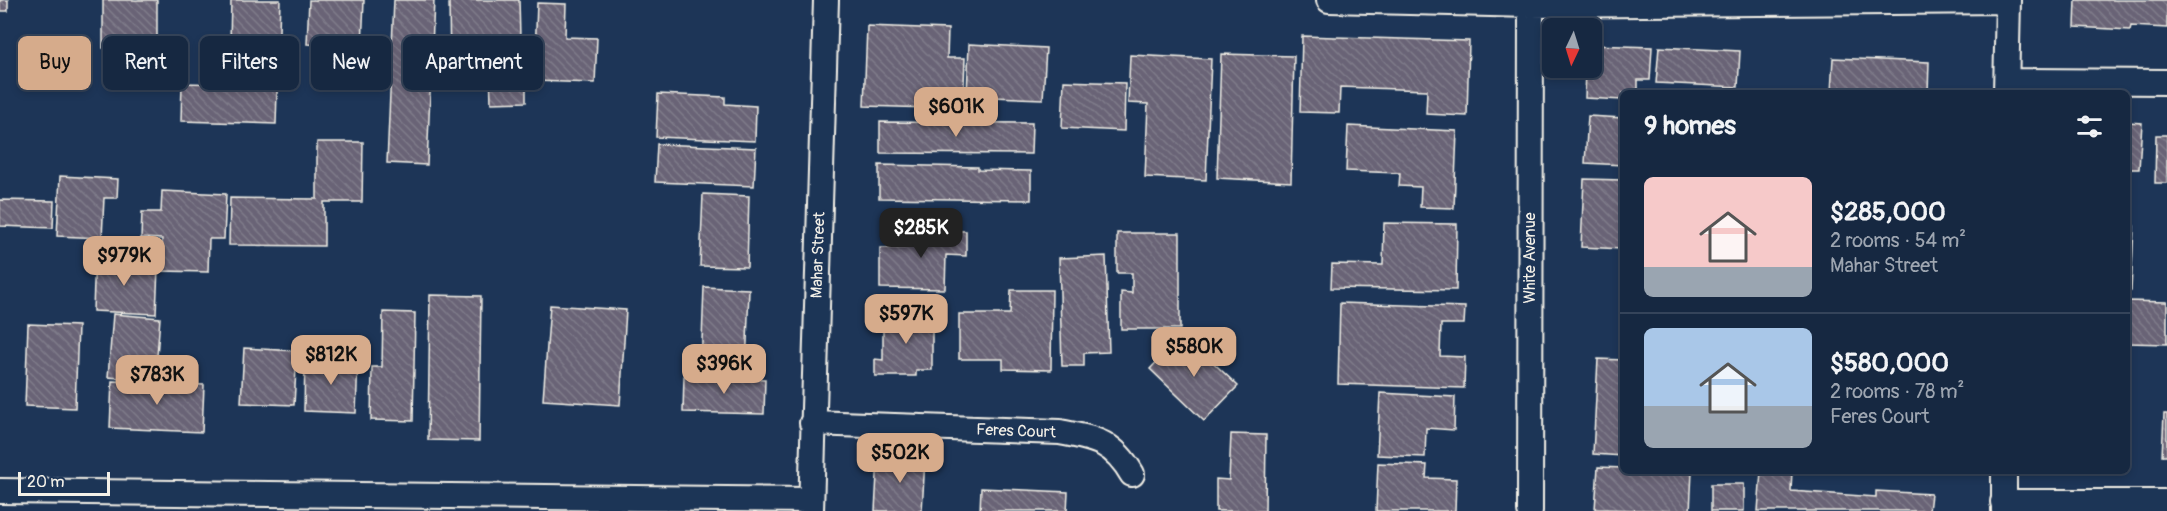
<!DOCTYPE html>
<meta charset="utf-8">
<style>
body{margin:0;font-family:Pangolin,sans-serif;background:#1f3048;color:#f1f3f6;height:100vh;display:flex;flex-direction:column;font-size:22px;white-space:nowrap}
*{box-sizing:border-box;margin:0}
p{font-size:20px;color:#9ea6b1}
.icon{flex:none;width:33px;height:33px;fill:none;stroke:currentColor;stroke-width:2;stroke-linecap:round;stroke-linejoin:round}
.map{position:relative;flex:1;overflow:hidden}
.drawer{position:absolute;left:1620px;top:90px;width:510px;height:384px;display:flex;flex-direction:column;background:#162841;border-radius:9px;box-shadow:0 3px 9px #0003,0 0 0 2px #35445a}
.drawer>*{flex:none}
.banner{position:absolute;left:18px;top:36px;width:570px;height:54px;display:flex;gap:12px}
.needle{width:39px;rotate:184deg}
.controls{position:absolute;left:1542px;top:18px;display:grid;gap:12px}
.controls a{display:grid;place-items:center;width:60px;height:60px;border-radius:9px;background:#162841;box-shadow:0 3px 9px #0003,0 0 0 2px #35445a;font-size:30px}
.scale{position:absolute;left:18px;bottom:15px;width:92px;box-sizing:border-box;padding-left:6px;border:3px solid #f4f1e8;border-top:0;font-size:16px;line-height:21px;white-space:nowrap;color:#f4f1e8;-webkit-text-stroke:4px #1d3557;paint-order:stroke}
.price{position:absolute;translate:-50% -51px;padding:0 14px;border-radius:12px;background:#d6ab8b;color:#111;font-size:20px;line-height:39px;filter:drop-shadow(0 2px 3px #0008)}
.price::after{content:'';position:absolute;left:50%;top:36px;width:18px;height:14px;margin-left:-9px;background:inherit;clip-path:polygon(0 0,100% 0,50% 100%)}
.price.selected{background:#222;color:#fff}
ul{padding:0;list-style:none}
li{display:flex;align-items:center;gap:18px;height:150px;padding:0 24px}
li+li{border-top:2px solid #35445a}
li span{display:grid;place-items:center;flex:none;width:168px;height:120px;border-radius:9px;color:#555}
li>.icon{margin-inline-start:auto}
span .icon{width:72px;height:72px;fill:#fffc;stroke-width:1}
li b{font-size:26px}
h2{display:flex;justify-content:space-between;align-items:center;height:72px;padding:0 24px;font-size:26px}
.chip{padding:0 21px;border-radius:9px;background:#162841;box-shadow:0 3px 9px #0003,0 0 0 2px #35445a;font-size:21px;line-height:54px}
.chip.selected{background:#d6ab8b;color:#111}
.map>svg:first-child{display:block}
.building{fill:url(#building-back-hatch);stroke:#f4f1e8;stroke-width:1.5}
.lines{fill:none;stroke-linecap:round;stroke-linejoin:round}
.street-casing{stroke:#f4f1e8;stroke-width:28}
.street{stroke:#1d3557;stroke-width:24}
.labels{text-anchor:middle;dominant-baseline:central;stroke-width:4.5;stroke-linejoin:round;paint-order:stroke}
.street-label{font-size:16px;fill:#f4f1e8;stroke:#1d3557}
</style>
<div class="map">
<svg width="2167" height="511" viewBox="0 0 2167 511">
<defs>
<pattern id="building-back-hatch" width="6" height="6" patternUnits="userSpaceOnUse" patternTransform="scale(1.5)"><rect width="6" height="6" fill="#696476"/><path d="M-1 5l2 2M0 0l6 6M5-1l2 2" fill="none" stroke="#7f7b8a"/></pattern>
</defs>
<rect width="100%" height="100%" fill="#1d3557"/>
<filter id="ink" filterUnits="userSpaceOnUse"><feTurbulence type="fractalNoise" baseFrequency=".0167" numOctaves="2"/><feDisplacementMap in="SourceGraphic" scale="12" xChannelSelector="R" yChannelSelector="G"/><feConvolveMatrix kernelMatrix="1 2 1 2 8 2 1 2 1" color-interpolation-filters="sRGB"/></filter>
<g filter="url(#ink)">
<path class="building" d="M0 0H8V11H0Z
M103 0H157V48H103Z
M231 0H280L276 124 181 121 182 83 229 84Z
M309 0H364L362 46 307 44Z
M394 0H434L427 165 387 163Z
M449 0H519L520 38H513L514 63H526V102L491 103 490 69 450 70Z
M2076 0H2167V28L2131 26 2130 30 2075 27Z
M537 3 566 4 565 37 597 38 595 83 534 81Z
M867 26 948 29 947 58H965L963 109 864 106Z
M1302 36 1469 41 1467 116 1426 114 1427 90 1340 87 1339 113 1300 112Z
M969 44 1046 48 1043 99 967 96Z
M1592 45 1652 47 1650 80H1638V93H1623V100L1585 98 1586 68H1592Z
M1659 47 1740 51 1738 87 1656 83Z
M1221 54 1294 56 1291 182 1217 178Z
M1130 55 1211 59 1206 180 1145 177 1148 104 1128 103Z
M1833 58 1929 62 1928 93H1831Z
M1064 81 1125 83 1124 131 1062 128Z
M658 94 725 97V104L756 106 755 141 656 137Z
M1588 116 1623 118V165L1585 163Z
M880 122 1032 123 1031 154 880 153Z
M2127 122 2142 123 2139 169H2127Z
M1348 126 1457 131 1454 208 1420 207 1421 187 1399 186 1400 173 1346 171Z
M2156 135H2167V183H2155Z
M317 142H363L362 202H324V246L229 245 230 198 317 199Z
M657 144 756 148 754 186 655 182Z
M879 165 978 167V170L1031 171V200L879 198Z
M60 176 118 179 117 198H104L102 238 57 236Z
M1584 179 1623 180V249L1581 247Z
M162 191 226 194 224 239H209L208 272 161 271 162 239 141 238 142 212H161Z
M703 194 749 196 747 267 700 266Z
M0 200 54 201 53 228 0 226Z
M1384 223 1457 224 1456 290 1331 288 1332 264 1383 265Z
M2127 226H2134L2131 291H2127Z
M904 230 966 231V256L946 255 945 289 880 288V248H904Z
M1117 233H1180V329H1121V292L1132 293V273H1117Z
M95 253 115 254 114 266 158 268 156 314 93 311Z
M1106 256 1109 352 1084 353V366H1062L1059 258Z
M704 287 749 289 746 369 701 367Z
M1011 290H1052L1051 370 1003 369V359H959V314H1010Z
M430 295 481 296 479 441 428 440Z
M2127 301 2167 302V344L2127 343Z
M1340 303 1465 307 1464 324H1441L1440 356 1465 357 1464 388 1338 384Z
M550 305 626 310 620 405 543 400Z
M383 312 415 313 413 421 371 420 372 367H382Z
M113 314 160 318 155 381 108 377Z
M883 314H932V370H916V376H875V359L883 360Z
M28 324 78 326 75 408 25 406Z
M1183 334 1238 386 1204 421 1150 369Z
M244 348 297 351 294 405 241 403Z
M305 359 358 360 356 413 304 411Z
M1598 359 1623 360V456L1593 454Z
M684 376 765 379 764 414 683 412Z
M112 381 204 385 202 432 110 428Z
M1380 393 1455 397 1454 430 1426 428 1425 457 1377 455Z
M2164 414H2167V456H2162Z
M1231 434 1266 435 1265 511H1216V479L1229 480Z
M878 457 925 459 922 511H875Z
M1378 463 1427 465 1426 478 1456 479 1455 511H1376Z
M1598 467 1623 468V471L1692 472 1690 511 1595 509Z
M1761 471H1792L1791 491 1876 497V491L1931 494 1929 511H1758Z
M1711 484H1744V511H1711Z
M981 488 1068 492 1067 511H980Z"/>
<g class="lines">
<g class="street-casing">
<path id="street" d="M1329 0 1531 5 2008 1
M2007 81 2167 82
M2006 93 2008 0
M812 423 1060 432C1095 439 1113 441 1132 474
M0 491 811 500
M2003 502H2167
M811 511 826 0
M1530 511 1531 5
M2004 511V471"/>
</g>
<use href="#street" class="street"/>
</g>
</g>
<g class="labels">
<g class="street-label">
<text transform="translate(818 255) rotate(-88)">Mahar Street</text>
<text transform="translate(1530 258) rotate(-90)">White Avenue</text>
<text transform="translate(1016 431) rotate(2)">Feres Court</text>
</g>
</g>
</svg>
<div class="controls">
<a><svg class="needle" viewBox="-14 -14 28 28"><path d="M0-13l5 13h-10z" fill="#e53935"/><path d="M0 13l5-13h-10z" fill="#9ea6b1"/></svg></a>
</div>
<div class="scale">20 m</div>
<b class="price" style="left:956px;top:138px">$601K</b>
<b class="price selected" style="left:921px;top:259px">$285K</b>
<b class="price" style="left:124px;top:287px">$979K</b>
<b class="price" style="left:906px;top:345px">$597K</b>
<b class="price" style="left:1194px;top:378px">$580K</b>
<b class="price" style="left:331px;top:386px">$812K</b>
<b class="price" style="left:724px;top:395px">$396K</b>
<b class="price" style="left:157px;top:406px">$783K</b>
<b class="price" style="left:900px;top:484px">$502K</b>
<div class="banner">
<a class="chip selected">Buy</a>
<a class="chip">Rent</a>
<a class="chip">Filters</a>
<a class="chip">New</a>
<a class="chip">Apartment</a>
</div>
<section class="drawer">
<h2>9 homes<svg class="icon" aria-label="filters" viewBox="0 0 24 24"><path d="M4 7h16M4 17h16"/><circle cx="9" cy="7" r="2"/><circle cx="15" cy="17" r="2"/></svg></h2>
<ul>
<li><span style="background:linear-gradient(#f6c9c9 75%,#9aa5b1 0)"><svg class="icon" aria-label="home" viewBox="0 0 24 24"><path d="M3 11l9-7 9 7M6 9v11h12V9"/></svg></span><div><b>$285,000</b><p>2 rooms · 54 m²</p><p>Mahar Street</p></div></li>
<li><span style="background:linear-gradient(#a9c7e8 65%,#9aa5b1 0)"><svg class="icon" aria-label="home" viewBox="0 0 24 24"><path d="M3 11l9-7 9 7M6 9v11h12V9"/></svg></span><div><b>$580,000</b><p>2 rooms · 78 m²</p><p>Feres Court</p></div></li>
</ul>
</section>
</div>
